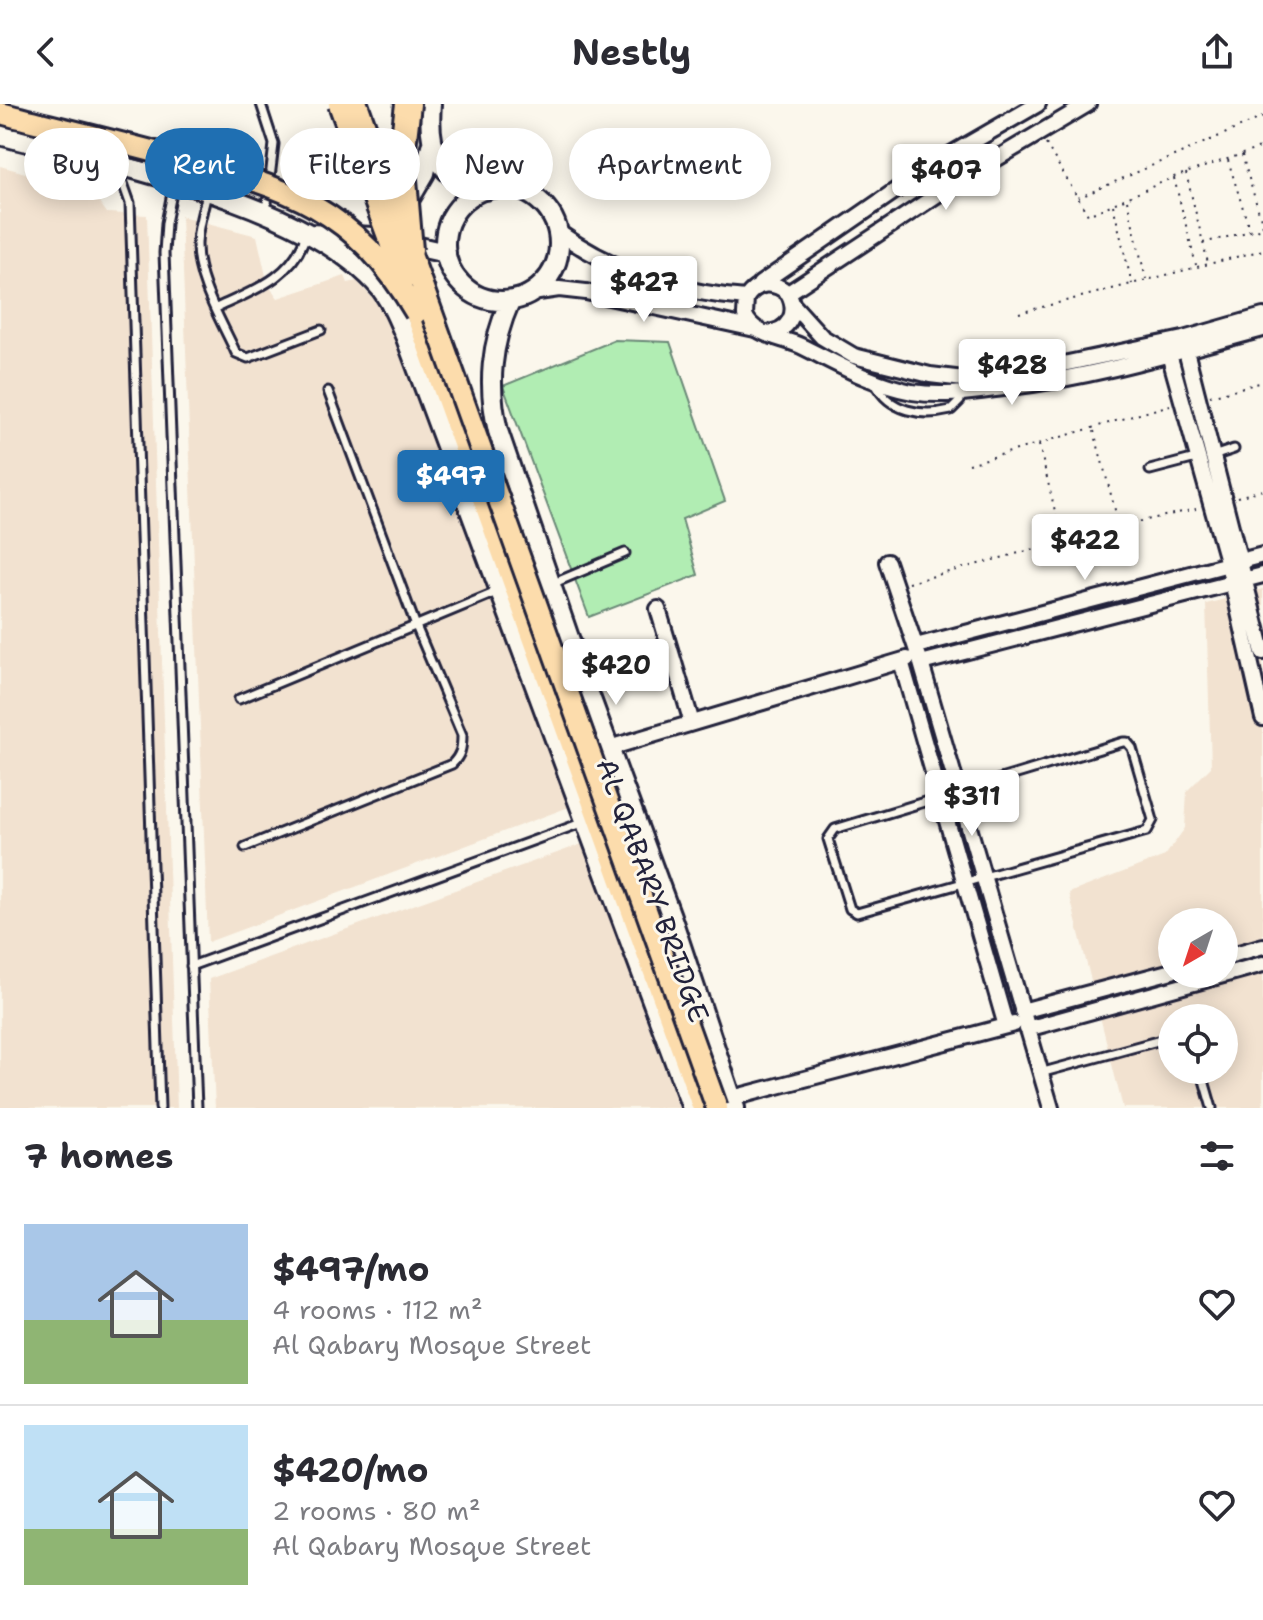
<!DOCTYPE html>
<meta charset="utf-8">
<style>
body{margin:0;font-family:"Shantell Sans",sans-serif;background:#f7f7f7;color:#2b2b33;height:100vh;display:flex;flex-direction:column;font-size:30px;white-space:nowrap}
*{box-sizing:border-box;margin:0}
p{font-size:26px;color:#7c7c81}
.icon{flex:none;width:44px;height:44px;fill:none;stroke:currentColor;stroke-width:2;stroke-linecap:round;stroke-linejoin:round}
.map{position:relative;height:1004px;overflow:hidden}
.drawer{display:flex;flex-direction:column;background:#fff;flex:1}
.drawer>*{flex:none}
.banner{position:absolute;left:24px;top:24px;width:800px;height:72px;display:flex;gap:16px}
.needle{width:52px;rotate:219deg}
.fabs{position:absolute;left:1158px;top:804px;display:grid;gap:16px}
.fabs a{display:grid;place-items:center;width:80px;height:80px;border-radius:50%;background:#fff;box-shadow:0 4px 20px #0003;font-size:40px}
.price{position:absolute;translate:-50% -68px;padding:0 18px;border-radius:8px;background:#fff;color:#222;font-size:26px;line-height:52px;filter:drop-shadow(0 2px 4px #0008)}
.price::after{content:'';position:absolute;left:50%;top:48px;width:24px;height:18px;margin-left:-12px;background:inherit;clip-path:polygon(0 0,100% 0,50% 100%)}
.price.selected{background:#1f6fb2;color:#fff}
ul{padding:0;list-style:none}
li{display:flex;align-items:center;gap:24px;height:200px;padding:0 24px}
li+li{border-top:2px solid #e1e1e2}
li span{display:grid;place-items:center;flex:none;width:224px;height:160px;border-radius:0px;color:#555}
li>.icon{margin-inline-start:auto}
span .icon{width:96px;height:96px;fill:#fffc;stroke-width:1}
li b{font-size:34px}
h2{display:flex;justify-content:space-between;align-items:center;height:96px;padding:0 24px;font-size:34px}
.chip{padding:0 28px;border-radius:36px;background:#fff;box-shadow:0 4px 20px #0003;font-size:28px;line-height:72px}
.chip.selected{background:#1f6fb2;color:#fff}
header{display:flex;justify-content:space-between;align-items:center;height:104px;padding:0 24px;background:#fff;font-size:36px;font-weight:700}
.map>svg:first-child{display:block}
.built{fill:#f2e2d0;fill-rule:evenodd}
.grass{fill:#b1edb3;stroke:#6a8877;stroke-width:2}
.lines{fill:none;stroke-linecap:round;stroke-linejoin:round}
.lane-casing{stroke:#22223b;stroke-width:13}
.street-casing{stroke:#22223b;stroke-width:20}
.secondary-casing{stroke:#22223b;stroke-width:24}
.primary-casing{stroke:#22223b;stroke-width:26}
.path{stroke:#22223b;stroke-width:2;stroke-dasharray:2 6;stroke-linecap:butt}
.lane{stroke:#fbf7ec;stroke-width:7}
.street{stroke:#fbf7ec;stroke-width:14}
.secondary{stroke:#fbf7ec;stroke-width:18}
.primary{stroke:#fcdcac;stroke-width:20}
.primary-bridge-casing{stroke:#22223b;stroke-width:26;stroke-linecap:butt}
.highway-bridge-casing{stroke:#22223b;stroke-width:30;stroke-linecap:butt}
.primary-bridge{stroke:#fcdcac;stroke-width:20}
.highway-bridge{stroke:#fcdcac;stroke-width:24}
.labels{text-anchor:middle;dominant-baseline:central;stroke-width:6;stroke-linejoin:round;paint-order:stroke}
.street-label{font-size:28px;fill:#22223b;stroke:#fbf7ec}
</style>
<header><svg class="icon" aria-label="back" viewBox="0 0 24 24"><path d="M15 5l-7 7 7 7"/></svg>Nestly<svg class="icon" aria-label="share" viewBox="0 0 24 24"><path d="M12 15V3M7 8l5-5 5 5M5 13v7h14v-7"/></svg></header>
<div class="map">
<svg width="1263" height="1004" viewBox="0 0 1263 1004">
<rect width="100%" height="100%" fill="#fbf7ec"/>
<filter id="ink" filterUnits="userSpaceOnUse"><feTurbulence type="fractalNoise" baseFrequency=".0125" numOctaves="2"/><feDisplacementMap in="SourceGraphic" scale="16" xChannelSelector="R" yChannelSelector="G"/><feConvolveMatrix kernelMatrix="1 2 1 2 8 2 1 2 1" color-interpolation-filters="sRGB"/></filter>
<g filter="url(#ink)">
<path class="built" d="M0 62 91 87 107 109 147 111 177 1004H0Z
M181 112 257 132 268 181 278 194 345 172 348 179 357 177 387 210 569 703 208 838Z
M1263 485V1004H1123L1069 789 1165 752 1185 724 1187 687 1211 663 1206 500ZM1172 818H1224V870H1172ZM1172 914H1224V966H1172Z
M582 740 679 1004H215L209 875Z"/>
<path class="grass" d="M615 236 670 238 725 397 682 415 698 471 589 513 503 282Z"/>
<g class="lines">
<g class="lane-casing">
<path id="lane" d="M261 0 274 40 266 108
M118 65 130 99 160 1004
M174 79 166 119 164 149 197 1004
M207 90C203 106 197 124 197 141 197 178 221 216 236 249L248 254 321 226
M216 204C253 187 294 173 306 130
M875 279C889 308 922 313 951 306L960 297 961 290
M1213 352 1234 345
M1150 366 1196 354
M554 479 625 449
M239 595 499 487
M1123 638H1127L1132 644 1153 716 1147 727 857 809 850 805 828 735 835 725Z
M245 743 452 660C461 651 462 644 462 631L416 522 328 287
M191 862 584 718
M1201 966 1212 1004
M1040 969 1172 933"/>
</g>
<g class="street-casing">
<path id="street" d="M558 128C615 168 677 189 746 194
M760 180 934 60 1038 0
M532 189 559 185 586 188 755 225
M788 189 949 83 1088 0
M793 201 822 233 854 252 930 271 964 275 1015 270 1183 235 1263 212
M766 229C789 228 799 209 788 189 773 176 757 178 746 194L745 211C753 232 782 233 801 242 838 260 871 280 912 288 943 293 973 288 1003 284 1091 274 1177 248 1263 225
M1184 239 1263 548
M1167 243 1228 460 1263 614
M887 458 921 559 1051 1004
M658 505 692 619
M916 542 1263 451
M901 557 1006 922
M921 559 1263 471
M609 644 907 555
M1224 853 1263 842
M1022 907 1172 867
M1027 925 1263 860
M732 994 1014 920"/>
</g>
<g class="secondary-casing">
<path id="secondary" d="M431 0C427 45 438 76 486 86
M0 31C109 60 307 97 381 185 392 200 399 217 406 234L692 1004
M445 140a57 57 0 1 1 114 0a57 57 0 1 1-114 0Z
M405 103 425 69 431 42
M309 130 374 133 446 149
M510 197C491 240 487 281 498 327L577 557 671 812 735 1004"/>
</g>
<g class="primary-casing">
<path id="primary" d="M416 209 703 1004"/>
</g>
<path class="path" d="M1046 40 1088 111 1174 73 1263 43
M1242 51 1263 122
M1228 56 1250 127
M1186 69 1208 159
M1174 74 1196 161
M1078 94 1263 13
M1127 96 1146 175
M1113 101 1132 180
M1203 139 1263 124
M1019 209 1263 146
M1210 292 1263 278
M1094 327 1119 421
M1039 341 1062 436
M969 360 1170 301
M1237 393 1263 386
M908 479 1119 422 1196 405"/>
<use href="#lane" class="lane"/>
<use href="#street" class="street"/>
<use href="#secondary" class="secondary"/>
<use href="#primary" class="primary"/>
<g class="primary-bridge-casing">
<path id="primary-bridge" d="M339 0 404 176
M357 0 717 1004
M0 9C60 24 119 38 178 54 290 85 354 103 416 209"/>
</g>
<g class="highway-bridge-casing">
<path id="highway-bridge" d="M408 0 402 52 410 146"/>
</g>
<use href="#primary-bridge" class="primary-bridge"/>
<use href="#highway-bridge" class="highway-bridge"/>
</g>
</g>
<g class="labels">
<g class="street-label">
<text transform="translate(653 786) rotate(70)">AL QABARY BRIDGE</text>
</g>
</g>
</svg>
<div class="fabs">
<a><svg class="needle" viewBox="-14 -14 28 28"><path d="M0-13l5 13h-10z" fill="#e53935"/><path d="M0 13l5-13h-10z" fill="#7c7c81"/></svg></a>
<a><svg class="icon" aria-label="locate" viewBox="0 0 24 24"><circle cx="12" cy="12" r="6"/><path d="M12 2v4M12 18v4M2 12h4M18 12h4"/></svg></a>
</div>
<b class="price" style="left:946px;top:108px">$407</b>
<b class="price" style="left:644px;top:220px">$427</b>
<b class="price" style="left:1012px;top:303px">$428</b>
<b class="price selected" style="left:451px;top:414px">$497</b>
<b class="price" style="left:1085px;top:478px">$422</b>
<b class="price" style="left:616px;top:603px">$420</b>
<b class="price" style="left:972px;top:734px">$311</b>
<div class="banner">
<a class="chip">Buy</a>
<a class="chip selected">Rent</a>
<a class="chip">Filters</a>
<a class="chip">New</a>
<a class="chip">Apartment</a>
</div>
</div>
<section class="drawer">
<h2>7 homes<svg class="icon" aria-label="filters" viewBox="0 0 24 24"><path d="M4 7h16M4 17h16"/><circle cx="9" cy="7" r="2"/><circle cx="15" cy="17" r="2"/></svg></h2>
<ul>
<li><span style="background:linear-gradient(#a9c7e8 60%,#8fb573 0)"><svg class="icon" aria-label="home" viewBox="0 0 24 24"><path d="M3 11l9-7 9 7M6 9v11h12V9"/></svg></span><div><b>$497/mo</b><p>4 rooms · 112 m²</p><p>Al Qabary Mosque Street</p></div><svg class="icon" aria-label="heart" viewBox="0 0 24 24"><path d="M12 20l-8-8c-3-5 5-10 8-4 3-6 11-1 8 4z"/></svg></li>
<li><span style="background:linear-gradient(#bfe0f5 65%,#8fb573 0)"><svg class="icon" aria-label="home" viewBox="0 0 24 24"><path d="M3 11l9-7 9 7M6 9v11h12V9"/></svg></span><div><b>$420/mo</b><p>2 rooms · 80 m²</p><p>Al Qabary Mosque Street</p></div><svg class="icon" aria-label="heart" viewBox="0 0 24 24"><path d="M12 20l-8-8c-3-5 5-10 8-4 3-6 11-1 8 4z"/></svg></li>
</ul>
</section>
